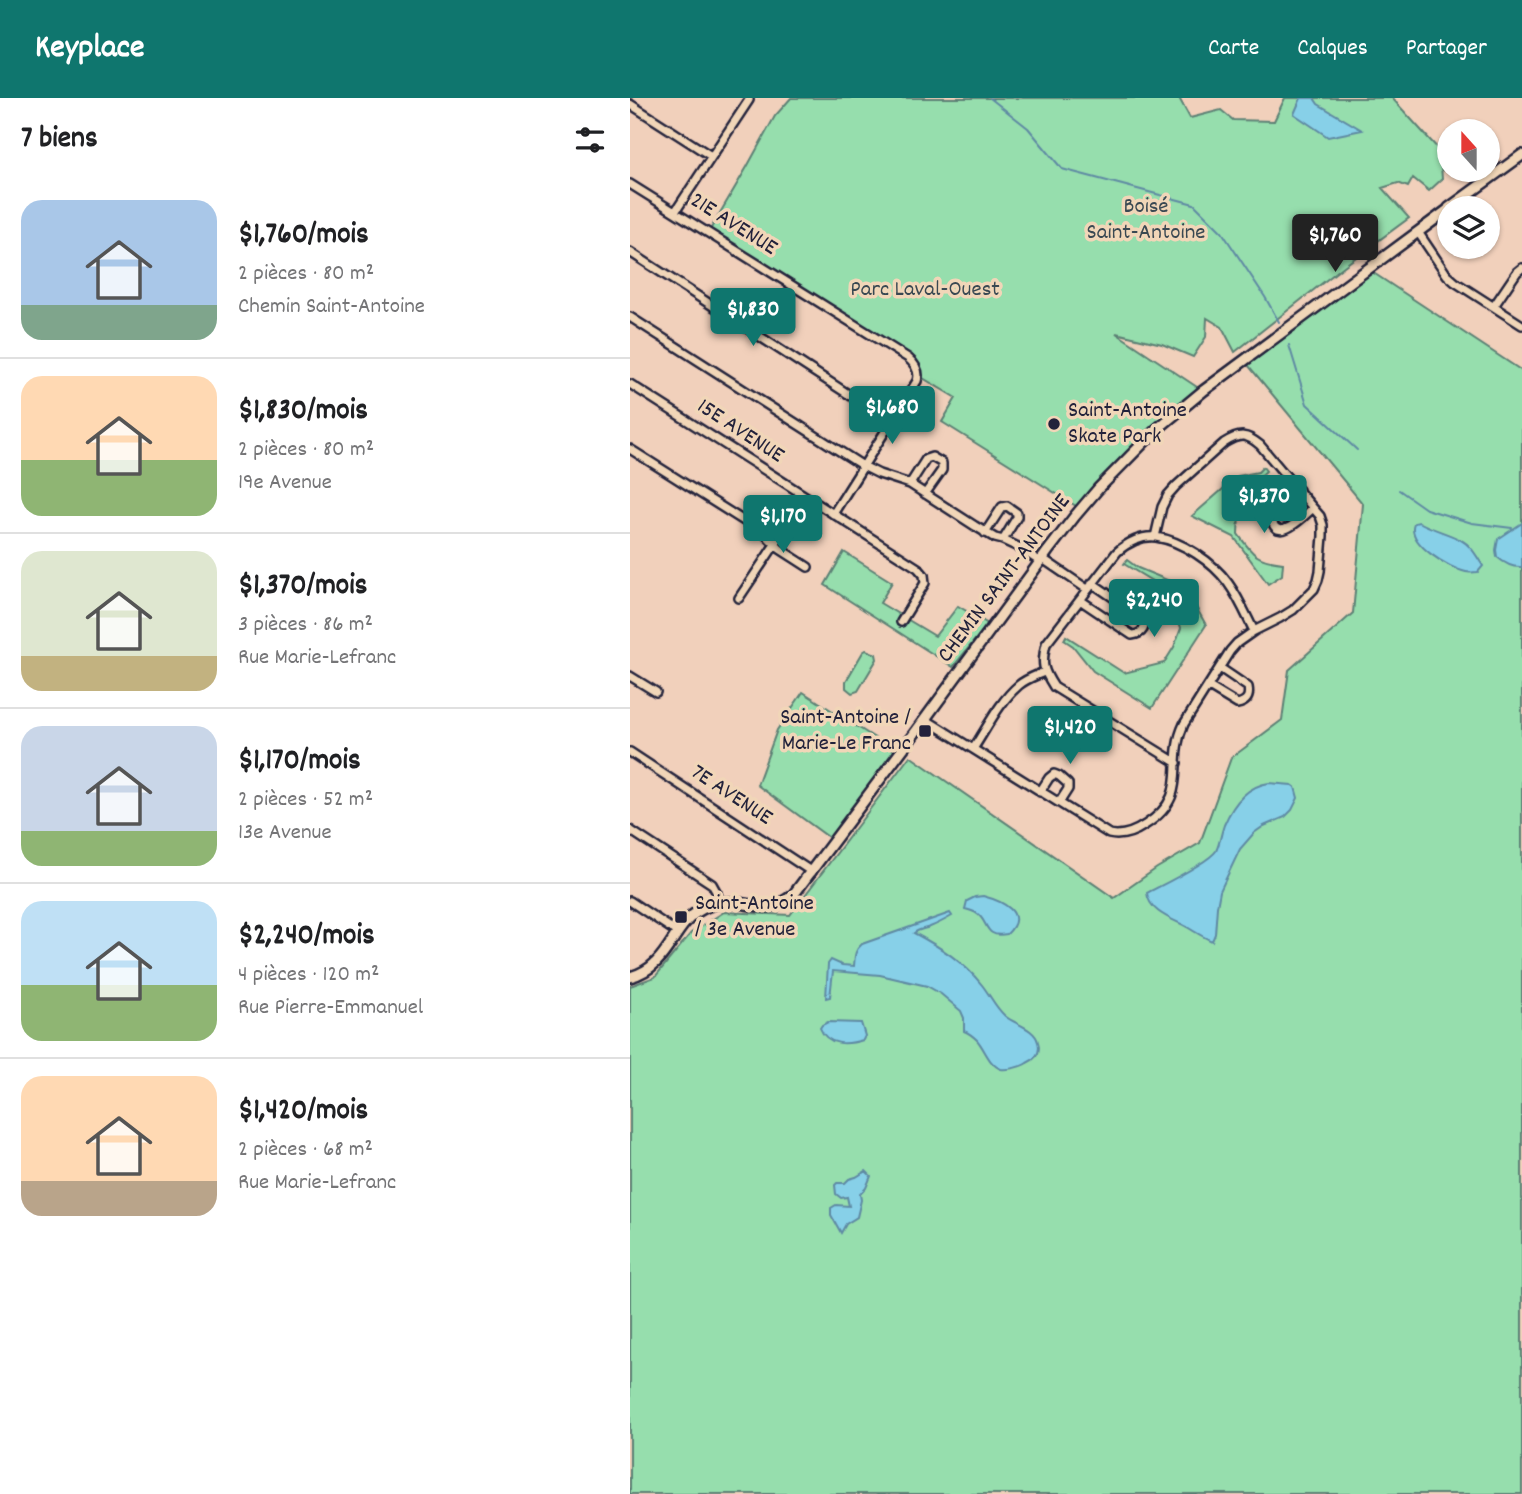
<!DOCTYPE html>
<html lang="fr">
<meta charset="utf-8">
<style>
body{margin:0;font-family:Dekko,sans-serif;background:#f2f2f2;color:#202124;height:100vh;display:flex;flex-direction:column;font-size:26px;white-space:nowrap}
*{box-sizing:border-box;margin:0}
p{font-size:23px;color:#757577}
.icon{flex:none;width:38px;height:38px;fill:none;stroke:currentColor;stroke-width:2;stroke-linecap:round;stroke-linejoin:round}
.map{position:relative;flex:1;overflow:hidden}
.sheet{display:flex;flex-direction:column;background:#fff;width:630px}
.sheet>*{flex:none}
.needle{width:46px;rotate:339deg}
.controls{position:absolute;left:807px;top:21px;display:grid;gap:14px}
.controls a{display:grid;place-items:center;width:63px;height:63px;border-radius:50%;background:#fff;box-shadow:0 2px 5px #0004;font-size:35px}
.price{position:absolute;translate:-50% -60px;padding:0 16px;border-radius:7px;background:#0f766e;color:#fff;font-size:23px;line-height:46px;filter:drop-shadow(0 2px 4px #0008)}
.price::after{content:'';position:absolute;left:50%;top:42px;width:21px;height:16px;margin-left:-10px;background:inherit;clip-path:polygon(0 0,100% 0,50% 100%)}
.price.on{background:#222;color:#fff}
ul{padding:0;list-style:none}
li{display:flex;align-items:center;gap:21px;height:175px;padding:0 21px}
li+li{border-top:2px solid #e0e0e0}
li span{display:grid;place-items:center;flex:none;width:196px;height:140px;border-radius:21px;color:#555}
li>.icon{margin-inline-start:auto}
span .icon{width:84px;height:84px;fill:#fffc;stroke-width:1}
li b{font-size:30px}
h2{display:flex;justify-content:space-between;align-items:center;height:84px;padding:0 21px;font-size:30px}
header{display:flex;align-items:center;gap:42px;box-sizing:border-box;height:98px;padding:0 35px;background:#0f766e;color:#fff}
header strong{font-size:33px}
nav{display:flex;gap:38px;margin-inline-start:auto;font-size:24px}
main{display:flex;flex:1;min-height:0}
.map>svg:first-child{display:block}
.green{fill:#96dead;stroke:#5c8074;stroke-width:2}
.water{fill:#87d0e8;stroke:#5f8aa3;stroke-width:2}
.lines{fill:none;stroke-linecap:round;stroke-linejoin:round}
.stream{stroke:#5f8aa3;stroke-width:2}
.minor-casing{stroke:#22223b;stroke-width:12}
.tertiary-casing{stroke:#22223b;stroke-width:14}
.minor{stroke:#f1d6b8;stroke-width:7}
.tertiary{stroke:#f1d6b8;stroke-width:9}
.poi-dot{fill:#22223b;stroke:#f1d6b8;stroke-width:2.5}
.labels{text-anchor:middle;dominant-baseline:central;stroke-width:7;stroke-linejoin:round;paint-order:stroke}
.park-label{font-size:23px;fill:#394852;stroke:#f1d6b8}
.street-label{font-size:23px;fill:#22223b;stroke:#f1d6b8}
.poi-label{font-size:23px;fill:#22223b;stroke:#f1d6b8;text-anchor:start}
</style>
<header>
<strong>Keyplace</strong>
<nav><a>Carte</a><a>Calques</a><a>Partager</a></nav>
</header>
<main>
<section class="sheet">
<h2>7 biens<svg class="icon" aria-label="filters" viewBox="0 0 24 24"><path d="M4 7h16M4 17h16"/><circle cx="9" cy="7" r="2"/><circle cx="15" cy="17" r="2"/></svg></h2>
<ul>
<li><span style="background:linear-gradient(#a9c7e8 75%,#7fa58c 0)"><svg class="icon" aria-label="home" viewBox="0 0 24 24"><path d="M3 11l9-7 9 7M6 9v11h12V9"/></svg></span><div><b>$1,760/mois</b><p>2 pièces · 80 m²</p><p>Chemin Saint-Antoine</p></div></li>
<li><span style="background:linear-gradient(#ffd9b3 60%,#8fb573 0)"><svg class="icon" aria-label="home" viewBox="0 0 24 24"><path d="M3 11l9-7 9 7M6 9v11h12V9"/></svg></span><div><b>$1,830/mois</b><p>2 pièces · 80 m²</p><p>19e Avenue</p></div></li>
<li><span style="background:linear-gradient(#dfe7d0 75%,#c2b280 0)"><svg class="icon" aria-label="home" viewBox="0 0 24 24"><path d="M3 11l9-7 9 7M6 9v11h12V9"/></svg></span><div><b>$1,370/mois</b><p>3 pièces · 86 m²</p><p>Rue Marie-Lefranc</p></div></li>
<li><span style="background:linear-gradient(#c9d6e8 75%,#8fb573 0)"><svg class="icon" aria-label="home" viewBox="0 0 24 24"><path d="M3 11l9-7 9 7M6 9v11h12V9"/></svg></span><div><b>$1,170/mois</b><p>2 pièces · 52 m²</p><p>13e Avenue</p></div></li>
<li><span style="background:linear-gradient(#bfe0f5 60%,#8fb573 0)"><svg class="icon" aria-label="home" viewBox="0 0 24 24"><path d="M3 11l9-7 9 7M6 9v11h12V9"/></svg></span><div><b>$2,240/mois</b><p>4 pièces · 120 m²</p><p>Rue Pierre-Emmanuel</p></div></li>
<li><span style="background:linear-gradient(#ffd9b3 75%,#b9a48a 0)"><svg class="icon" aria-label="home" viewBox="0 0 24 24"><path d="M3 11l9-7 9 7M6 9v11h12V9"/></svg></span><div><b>$1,420/mois</b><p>2 pièces · 68 m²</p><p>Rue Marie-Lefranc</p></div></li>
</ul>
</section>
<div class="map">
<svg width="892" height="1396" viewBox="0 0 892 1396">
<rect width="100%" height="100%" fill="#f1d0bb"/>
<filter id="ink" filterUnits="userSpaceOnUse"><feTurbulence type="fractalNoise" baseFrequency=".0143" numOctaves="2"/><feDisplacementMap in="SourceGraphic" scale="14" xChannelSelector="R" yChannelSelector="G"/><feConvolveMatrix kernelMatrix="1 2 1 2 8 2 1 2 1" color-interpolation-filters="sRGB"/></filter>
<g filter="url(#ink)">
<path class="green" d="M161 0H549L560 20 591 12 603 22 644 23 655 0H762L810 53 812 81 799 93 783 80 778 89 768 85 752 90 779 120 714 168 605 254 592 229 577 220 576 239 563 259 532 246 486 235 573 293 526 332 454 413 312 324 326 300 288 277 286 267 80 132 117 69 145 18Z
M742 174 892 273V1396H0V888L25 879 61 835 94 814 160 817 280 658 484 800 527 770 570 745 601 660 652 622 659 572 723 515 733 406 618 267Z
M633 369 636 373 610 397 608 436C623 457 626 462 653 465L652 477 638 486 604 439 562 418 608 378 628 374Z
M214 454 262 484 250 505 305 538 328 508 358 526 323 569 195 487Z
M497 462 508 470 547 486 566 509 576 527 522 610 463 573 443 548 434 542 436 538 494 575 534 565 544 549 551 530 540 494 494 466Z
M236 552 246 556 247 561 228 593 222 595 216 590V583L233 554Z
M173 594 265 653 201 741 127 687 147 632Z"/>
<path class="water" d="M671 0H684L688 6 732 32 698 39 664 16Z
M789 424C803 432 818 435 831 442 841 447 847 459 853 468L848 474C844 474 840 475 836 474 819 470 776 446 784 425Z
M892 425V469C882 470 874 465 867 459L866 452 868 441Z
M639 685 662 687 665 689 668 700 662 712 655 719 634 728 624 735 610 751 590 793 587 809 585 836 582 843C573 839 565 834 557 829 542 821 519 814 517 795 532 787 578 765 586 753 590 745 591 735 594 727 603 706 617 688 639 685Z
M353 798C372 803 399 815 377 836 353 841 359 822 346 815 343 813 339 812 335 811L337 803 345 799Z
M320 815 322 818C315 822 308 826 300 829 294 831 289 831 284 835 310 849 334 864 352 887 360 897 365 909 375 918 384 926 405 930 408 944 411 954 406 961 397 965 391 969 378 972 371 971 359 967 355 951 347 942 343 938 339 935 334 933V920L331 913 311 896 297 888 250 877 203 873 200 899 196 900 198 866 201 862 212 867 224 868C225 858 224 853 232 846Z
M198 924 231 925 235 938 233 942C217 947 197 948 190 930L192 927Z
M236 1073 241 1078 236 1090 230 1096 231 1102 227 1119 216 1126 211 1135 201 1117V1110L206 1107 219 1108 217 1099 211 1100 206 1096 205 1087 207 1085H215L219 1081 226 1079Z"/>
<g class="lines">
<path class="stream" d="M360 0 398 30 432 71 564 106 592 134 635 199 649 224
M659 247 677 306 727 352
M769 392 796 411 842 425 882 430"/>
<g class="minor-casing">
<path id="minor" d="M0 6 81 58
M0 86 278 260C285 266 290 274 287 283L203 416
M45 114 119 2
M788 134 817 177 825 184 892 227
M0 154 261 324
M864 208 887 174 892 170
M0 219 233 368 249 376 280 386 345 428 365 440 373 442 388 449 411 464
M0 286 288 470 294 477 295 485 271 524
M0 351 136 437 150 451 178 469
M280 386 296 361 302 359 312 365V372L295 396
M669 392C662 398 648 408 643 415 641 418 641 422 643 426 651 443 675 417 683 410
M355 435 372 409 377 408 387 415V419L373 442
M413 461 457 491
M109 500 176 400
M450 502 502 537C513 536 517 529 512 519L462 485
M0 578 26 594
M579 589 607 606C617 604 620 599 618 589L590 570
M295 621 479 736C492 739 503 735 515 727 563 697 535 666 554 626L600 553 607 545 624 533 650 520 663 512 684 491 688 482 690 473 693 438V427L690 418 683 410 630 347C617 336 610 335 594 345L546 388 538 397 532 409 525 439
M343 651C357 630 369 604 389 587 396 581 405 578 414 574
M0 654 182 774
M547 665 424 589C413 572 411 566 416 546L487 454C497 445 512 437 526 439 552 443 583 464 598 485 609 500 616 517 624 533
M410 694 419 680 424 676 429 678 438 686V691L429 705
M0 732 82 786 87 795 89 804
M0 803 48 835"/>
</g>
<g class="tertiary-casing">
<path id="tertiary" d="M819 110 892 57
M0 879C41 868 40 828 72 811 109 791 132 825 164 796L284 636 418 453 445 418 468 391 526 332 573 293 819 111"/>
</g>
<use href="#minor" class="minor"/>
<use href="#tertiary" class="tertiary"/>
</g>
</g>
<g class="poi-dot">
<circle cx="424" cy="326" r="7"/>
<rect x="288" y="626" width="14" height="14" rx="3.5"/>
<rect x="44" y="812" width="14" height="14" rx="3.5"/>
</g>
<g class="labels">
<g class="park-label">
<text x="516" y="109">Boisé<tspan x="516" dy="26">Saint-Antoine</tspan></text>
<text x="295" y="192">Parc Laval-Ouest</text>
</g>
<g class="street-label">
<text transform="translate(103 127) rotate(32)">21E AVENUE</text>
<text transform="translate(110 334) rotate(33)">15E AVENUE</text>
<text transform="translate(375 481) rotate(-53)">CHEMIN SAINT-ANTOINE</text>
<text transform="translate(101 698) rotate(33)">7E AVENUE</text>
</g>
<g class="poi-label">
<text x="438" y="313">Saint-Antoine<tspan x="438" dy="26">Skate Park</tspan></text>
<text x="281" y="620" text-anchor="end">Saint-Antoine /<tspan x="281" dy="26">Marie-Le Franc</tspan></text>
<text x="65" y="806">Saint-Antoine<tspan x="65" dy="26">/ 3e Avenue</tspan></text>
</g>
</g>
</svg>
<div class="controls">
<a><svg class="needle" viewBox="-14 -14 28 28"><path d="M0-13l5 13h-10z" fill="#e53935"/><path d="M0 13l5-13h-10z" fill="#757577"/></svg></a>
<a><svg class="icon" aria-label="layers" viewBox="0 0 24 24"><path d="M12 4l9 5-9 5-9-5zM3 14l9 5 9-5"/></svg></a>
</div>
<b class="price on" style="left:705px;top:176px">$1,760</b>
<b class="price" style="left:123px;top:250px">$1,830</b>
<b class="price" style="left:262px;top:348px">$1,680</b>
<b class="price" style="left:634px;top:437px">$1,370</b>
<b class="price" style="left:153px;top:457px">$1,170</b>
<b class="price" style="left:524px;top:541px">$2,240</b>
<b class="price" style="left:440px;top:668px">$1,420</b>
</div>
</main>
